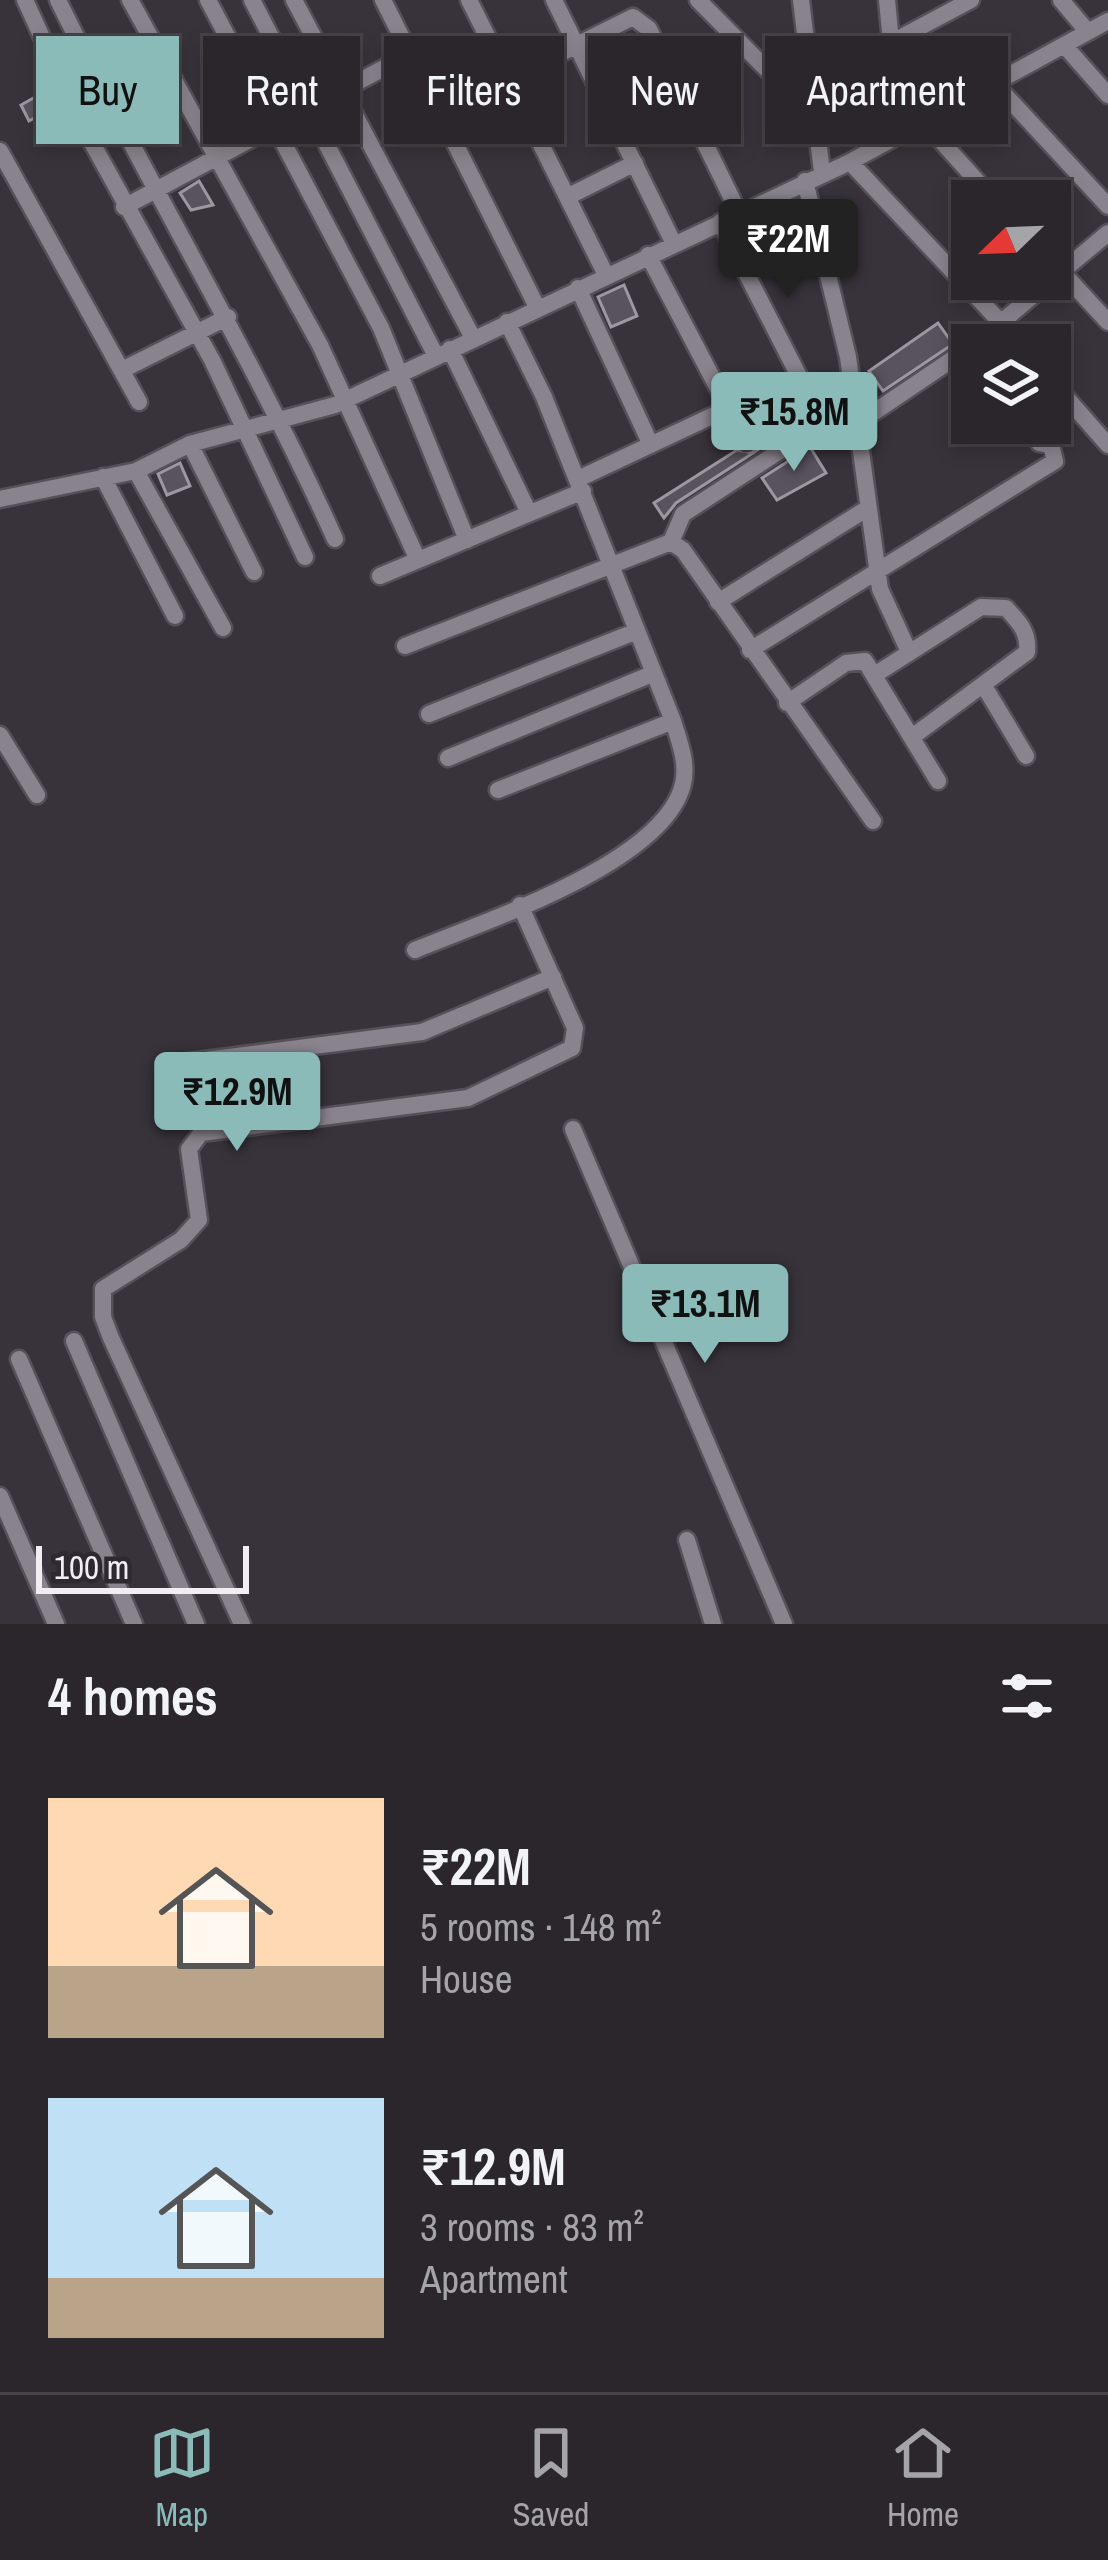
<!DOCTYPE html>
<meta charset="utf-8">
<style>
body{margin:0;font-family:"Archivo Narrow",sans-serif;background:#363238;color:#f1f3f6;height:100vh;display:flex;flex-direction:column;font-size:45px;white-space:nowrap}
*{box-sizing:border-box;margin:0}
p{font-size:39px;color:#a5a5a9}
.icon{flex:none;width:66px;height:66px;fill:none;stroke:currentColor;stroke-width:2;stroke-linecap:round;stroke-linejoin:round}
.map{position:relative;height:1624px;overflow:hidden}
.details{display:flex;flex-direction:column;background:#2a262c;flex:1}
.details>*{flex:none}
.banner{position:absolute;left:36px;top:36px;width:1038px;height:108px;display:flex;gap:24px}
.needle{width:78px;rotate:247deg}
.controls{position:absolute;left:951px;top:180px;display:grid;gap:24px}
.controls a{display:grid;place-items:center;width:120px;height:120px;border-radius:0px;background:#2a262c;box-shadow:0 6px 18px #0003,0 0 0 3px #464348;font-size:60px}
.scale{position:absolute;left:36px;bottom:30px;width:213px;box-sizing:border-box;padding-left:12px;border:6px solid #f1edf3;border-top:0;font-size:33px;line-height:42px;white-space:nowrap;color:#f1edf3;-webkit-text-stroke:9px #2e2931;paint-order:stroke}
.price{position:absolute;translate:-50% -102px;padding:0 27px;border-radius:12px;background:#8bbbb9;color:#111;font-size:39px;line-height:78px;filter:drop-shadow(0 3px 6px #0008)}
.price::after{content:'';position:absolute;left:50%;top:72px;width:36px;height:27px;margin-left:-18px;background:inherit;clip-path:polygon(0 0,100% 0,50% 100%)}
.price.current{background:#222;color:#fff}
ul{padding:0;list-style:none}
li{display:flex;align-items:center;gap:36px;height:300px;padding:0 48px}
li span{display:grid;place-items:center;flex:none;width:336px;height:240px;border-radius:0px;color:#555}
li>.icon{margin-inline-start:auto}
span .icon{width:144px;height:144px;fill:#fffc;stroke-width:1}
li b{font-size:51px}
h2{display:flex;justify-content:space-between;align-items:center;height:144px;padding:0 48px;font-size:51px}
.chip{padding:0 42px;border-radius:0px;background:#2a262c;box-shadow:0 6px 18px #0003,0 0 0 3px #464348;font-size:42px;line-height:108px}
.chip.current{background:#8bbbb9;color:#111}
.tabs{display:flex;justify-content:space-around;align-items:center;height:168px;border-top:3px solid #464348;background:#2a262c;font-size:33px;color:#a5a5a9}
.tabs a{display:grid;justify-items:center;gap:6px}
.tabs .current{color:#8bbbb9}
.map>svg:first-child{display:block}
.building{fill:#58535c;stroke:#9e97a2;stroke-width:3}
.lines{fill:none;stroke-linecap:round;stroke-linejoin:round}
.minor-casing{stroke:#565158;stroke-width:21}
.minor{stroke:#89838d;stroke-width:16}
</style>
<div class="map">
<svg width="1108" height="1624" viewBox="0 0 1108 1624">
<rect width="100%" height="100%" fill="#38333b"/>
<path class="building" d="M44 92 53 108 29 121 21 105Z
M199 181 213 205 191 210 180 193Z
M624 285 637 316 611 327 598 297Z
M938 323 953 344 883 391 869 371Z
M809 404 818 411 676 503 664 518 654 503 737 450 753 453 758 437Z
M810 447 826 473 777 500 762 478Z
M180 463 190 486 167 495 158 474Z"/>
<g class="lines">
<g class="minor-casing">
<path id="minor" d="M25 0 81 123 212 360 305 557
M58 0C146 182 252 354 335 539
M130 0 320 345 418 560
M208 0 381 328 467 540
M252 0 436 356
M294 0 473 338
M383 0 537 307
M469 0 606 275
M554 0 674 244
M698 0 814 117
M801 0 822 172
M887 0 891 42
M1061 0 1088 32
M1064 45 1108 95
M993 82 1108 206
M812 85 971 0
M441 113 633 17 649 29 739 213
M924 122 995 201
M0 151 139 402
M850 162 1022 345
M805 181 848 357 880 589 909 652
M567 197 635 163
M124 207 410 54
M720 222 806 390 823 395 853 388
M648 255 746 442
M1050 259 1108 322
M578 288 651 445
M974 345 1108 233
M450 349 529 513
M122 370 228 317
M1050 379 1108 445
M858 423 972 346
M190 444 254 572
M136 471 223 628
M103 477 175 616
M578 479 729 408
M0 499 136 471 190 444 335 405 850 162 1108 21
M671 542 683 514 855 402
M380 576 583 491
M718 602 868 508
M405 646 671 542 683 550 873 821
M750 650 1055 461 1051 445 1039 443 1030 423
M876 674 981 607 1006 608C1019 622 1029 632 1027 652L912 737
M984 686 1026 756
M787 703 846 663 865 661 938 781
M429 714 637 631
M0 735 37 795
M448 758 652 674
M498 790 673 721
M415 950C485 921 664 863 683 784 688 762 679 741 673 721L544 397 507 322
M182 1063 422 1032 553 977
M573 1129 784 1624
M74 1341 196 1624
M19 1359 134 1624
M0 1496 56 1624
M687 1540 713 1624
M242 1624 111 1338 103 1317V1289L181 1240 199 1220 189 1149 201 1133 468 1098 572 1048 575 1028 520 905"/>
</g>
<use href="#minor" class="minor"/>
</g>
</svg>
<div class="controls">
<a><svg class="needle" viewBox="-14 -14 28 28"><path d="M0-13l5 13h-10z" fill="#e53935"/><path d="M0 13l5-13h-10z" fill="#a5a5a9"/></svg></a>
<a><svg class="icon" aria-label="layers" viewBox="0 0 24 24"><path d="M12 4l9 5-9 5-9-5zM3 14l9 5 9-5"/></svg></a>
</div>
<div class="scale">100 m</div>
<b class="price current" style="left:788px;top:301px">₹22M</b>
<b class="price" style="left:794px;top:474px">₹15.8M</b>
<b class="price" style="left:237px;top:1154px">₹12.9M</b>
<b class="price" style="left:705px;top:1366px">₹13.1M</b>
<div class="banner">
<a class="chip current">Buy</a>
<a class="chip">Rent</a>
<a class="chip">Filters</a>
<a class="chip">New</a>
<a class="chip">Apartment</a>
</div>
</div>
<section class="details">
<h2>4 homes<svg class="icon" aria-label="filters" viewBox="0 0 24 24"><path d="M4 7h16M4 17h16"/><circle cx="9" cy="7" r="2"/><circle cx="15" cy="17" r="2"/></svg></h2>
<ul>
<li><span style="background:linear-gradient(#ffd9b3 70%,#b9a48a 0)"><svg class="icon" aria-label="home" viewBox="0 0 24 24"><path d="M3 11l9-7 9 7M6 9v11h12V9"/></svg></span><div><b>₹22M</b><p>5 rooms · 148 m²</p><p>House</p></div></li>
<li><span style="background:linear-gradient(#bfe0f5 75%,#b9a48a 0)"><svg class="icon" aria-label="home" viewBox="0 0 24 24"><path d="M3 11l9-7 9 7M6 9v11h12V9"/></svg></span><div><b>₹12.9M</b><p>3 rooms · 83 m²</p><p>Apartment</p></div></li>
</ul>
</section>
<nav class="tabs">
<a class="current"><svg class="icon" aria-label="map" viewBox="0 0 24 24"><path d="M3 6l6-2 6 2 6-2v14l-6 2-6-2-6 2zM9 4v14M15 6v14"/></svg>Map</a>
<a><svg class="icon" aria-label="saved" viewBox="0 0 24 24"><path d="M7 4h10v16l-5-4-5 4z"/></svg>Saved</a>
<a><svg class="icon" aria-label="home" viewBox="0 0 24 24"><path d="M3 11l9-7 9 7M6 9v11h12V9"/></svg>Home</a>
</nav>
